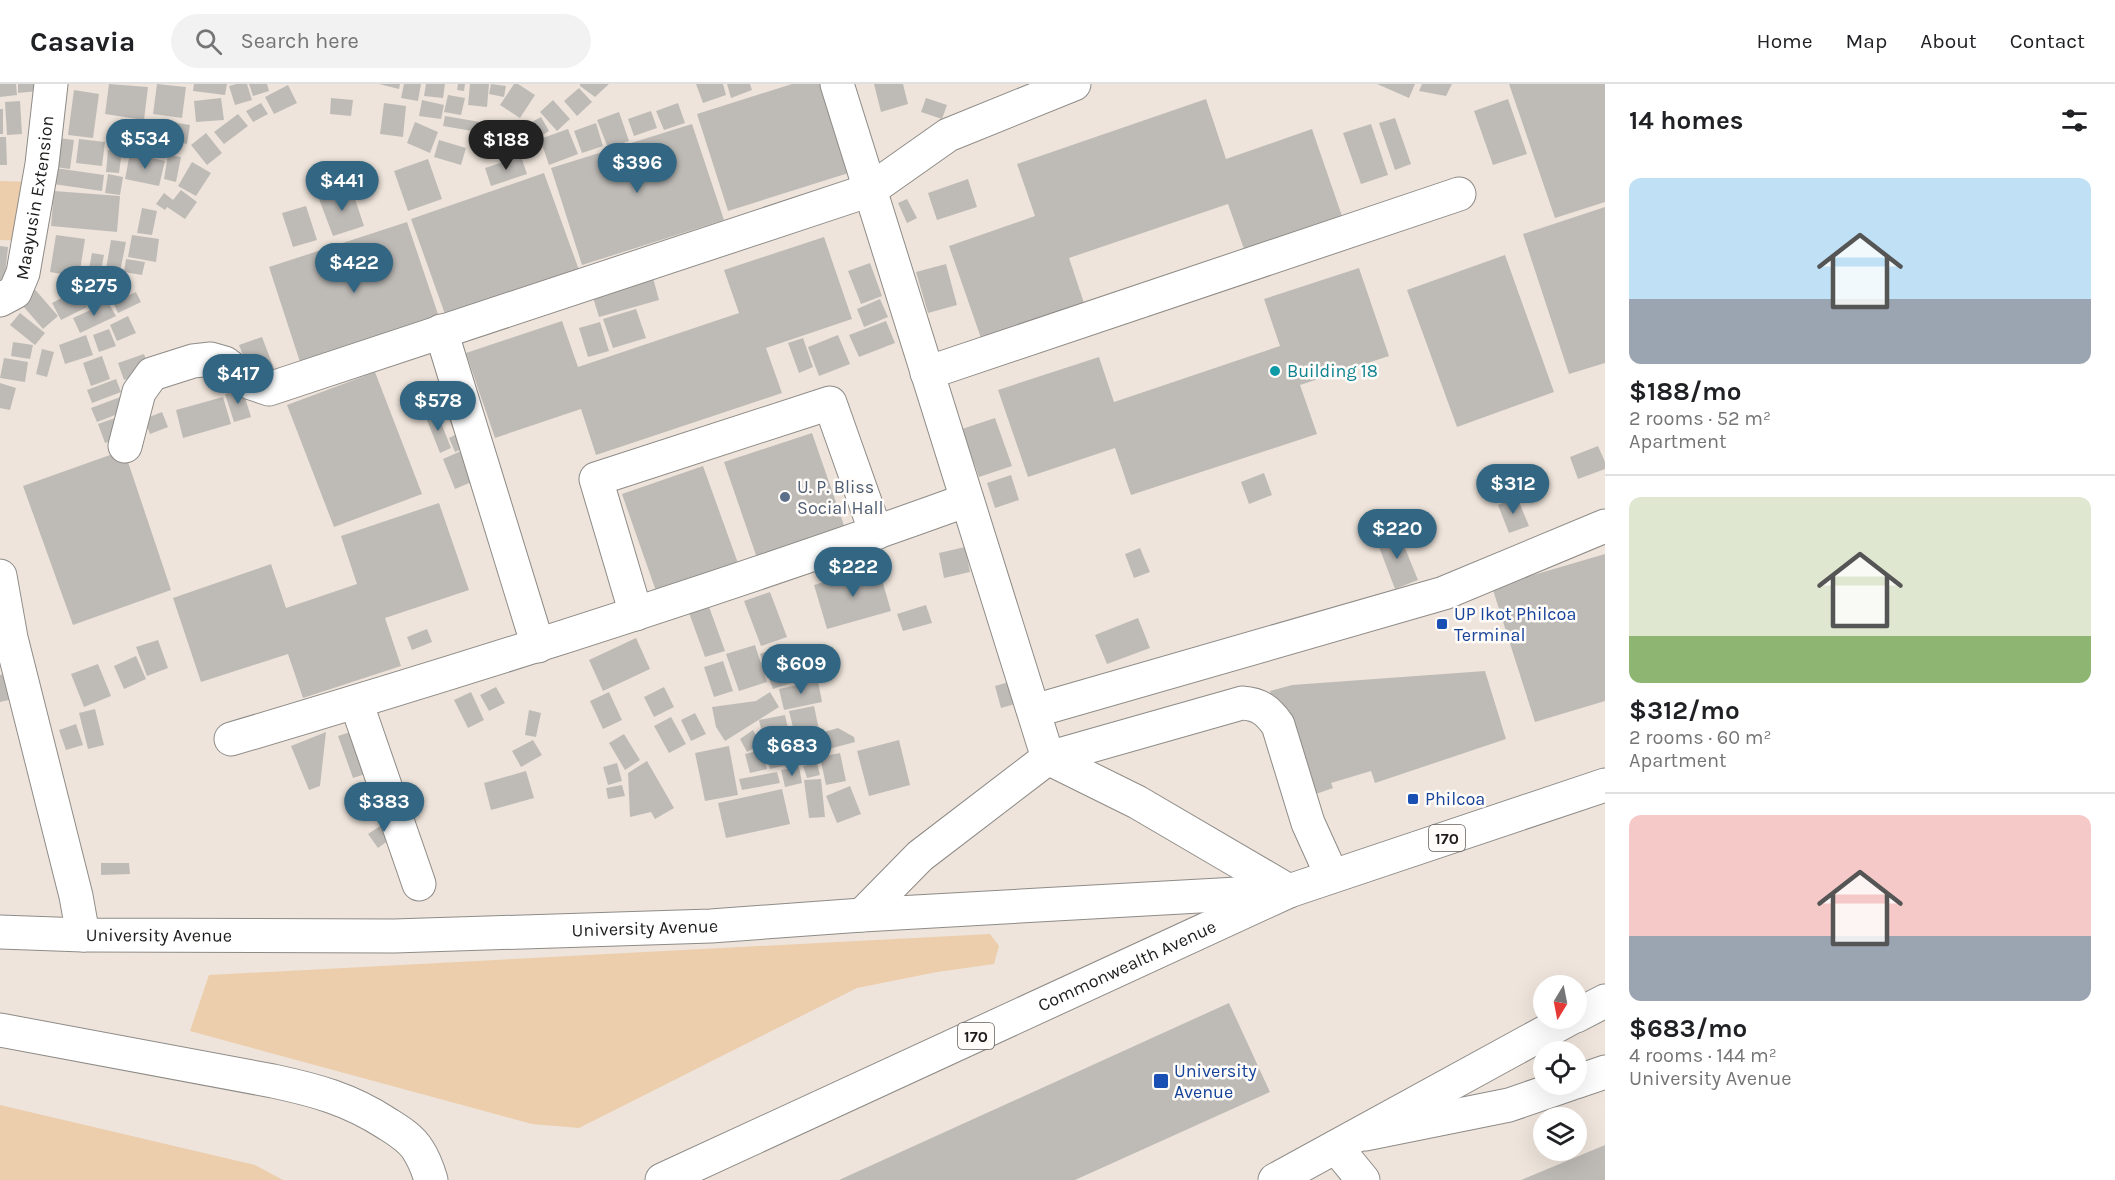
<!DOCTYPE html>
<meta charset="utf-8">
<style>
body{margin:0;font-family:Karla,sans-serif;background:#f2f2f2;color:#202124;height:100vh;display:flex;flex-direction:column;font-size:22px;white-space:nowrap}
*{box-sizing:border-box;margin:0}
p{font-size:20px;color:#757577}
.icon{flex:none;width:33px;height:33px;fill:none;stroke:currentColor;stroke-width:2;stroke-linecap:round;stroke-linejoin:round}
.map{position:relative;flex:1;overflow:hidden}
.side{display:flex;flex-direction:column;background:#fff;width:510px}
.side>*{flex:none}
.needle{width:39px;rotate:190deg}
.tools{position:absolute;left:1533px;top:891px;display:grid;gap:12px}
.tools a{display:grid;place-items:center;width:54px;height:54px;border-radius:50%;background:#fff;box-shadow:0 6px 24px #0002;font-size:30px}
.price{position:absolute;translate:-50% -51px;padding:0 14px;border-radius:21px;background:#326682;color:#fff;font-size:20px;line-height:39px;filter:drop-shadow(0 2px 3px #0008)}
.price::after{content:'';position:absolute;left:50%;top:36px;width:18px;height:14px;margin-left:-9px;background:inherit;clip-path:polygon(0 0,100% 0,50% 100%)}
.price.active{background:#222;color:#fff}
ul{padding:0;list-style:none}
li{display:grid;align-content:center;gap:12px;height:318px;padding:0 24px}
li+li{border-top:2px solid #e0e0e0}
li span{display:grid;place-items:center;height:186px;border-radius:12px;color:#555}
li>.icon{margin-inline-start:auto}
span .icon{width:108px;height:108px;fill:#fffc;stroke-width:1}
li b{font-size:26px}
h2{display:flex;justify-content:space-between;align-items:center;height:72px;padding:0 24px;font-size:26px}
header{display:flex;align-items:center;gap:36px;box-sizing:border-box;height:84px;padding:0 30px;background:#fff;border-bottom:2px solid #e0e0e0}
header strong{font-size:28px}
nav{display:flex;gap:33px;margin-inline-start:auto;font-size:21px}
.search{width:420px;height:54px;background:#f2f2f2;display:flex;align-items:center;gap:15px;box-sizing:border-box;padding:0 21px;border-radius:33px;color:#757577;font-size:22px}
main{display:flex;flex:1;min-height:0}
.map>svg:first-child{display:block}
.built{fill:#eee4db;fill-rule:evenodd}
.green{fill:#eccdac}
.building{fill:#bebbb7}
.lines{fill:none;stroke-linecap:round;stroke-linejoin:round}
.minor-casing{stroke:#8e8b87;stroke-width:35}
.major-casing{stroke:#8e8b87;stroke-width:35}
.minor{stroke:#fff;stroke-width:33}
.major{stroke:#fff;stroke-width:33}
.culture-dot{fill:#0f9aa8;stroke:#fffcf9;stroke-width:2}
.service-dot{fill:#5c6f8a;stroke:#fffcf9;stroke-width:2}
.transit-dot{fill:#1a4fb4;stroke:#fffcf9;stroke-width:2}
.labels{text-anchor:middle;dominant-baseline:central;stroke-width:5;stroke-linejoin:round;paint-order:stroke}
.shield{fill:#fffcf9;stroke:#615f5e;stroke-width:1.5}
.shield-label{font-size:16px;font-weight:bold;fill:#1d1c1b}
.street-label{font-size:18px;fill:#1d1c1b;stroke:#fffcf9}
.culture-label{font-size:18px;fill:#0d838f;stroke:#fffcf9;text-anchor:start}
.service-label{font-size:18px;fill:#4e5e75;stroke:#fffcf9;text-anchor:start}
.transit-label{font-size:18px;fill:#164399;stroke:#fffcf9;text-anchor:start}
</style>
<header>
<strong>Casavia</strong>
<div class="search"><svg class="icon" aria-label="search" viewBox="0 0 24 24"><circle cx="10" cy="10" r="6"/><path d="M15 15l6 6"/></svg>Search here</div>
<nav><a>Home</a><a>Map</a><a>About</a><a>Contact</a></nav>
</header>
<main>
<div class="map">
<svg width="1605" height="1096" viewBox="0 0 1605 1096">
<rect width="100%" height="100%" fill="#f2efeb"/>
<path class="built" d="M0 0H1605V1096H0ZM1544 902H1576V934H1544ZM1544 968H1576V1000H1544ZM1544 1034H1576V1066H1544Z"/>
<path class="green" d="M0 97 35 98 34 157 0 156Z
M990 850 999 862 994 880 937 888 857 904 579 1044 532 1040 190 947 209 891Z
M0 1021 255 1081 283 1096H0Z"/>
<path class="building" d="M0 0H16L17 11 0 13Z
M18 0H37L38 7 18 9Z
M109 0 148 3 144 36 105 30Z
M157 0 186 3 182 34 153 30Z
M194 0H227L225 11 193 7Z
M236 0H247L252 16 235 21 229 2Z
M249 0H267L269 7 253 12Z
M379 0H400L399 5Z
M404 0H421L418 17 401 14Z
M426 0H445L443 14 424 12Z
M458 0H465L464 7 457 6Z
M470 0H489L487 23 468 21Z
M491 0 506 2 504 13 489 10Z
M514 0H518L535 11 520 34 500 21Z
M580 0H609L595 13 580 2Z
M696 0H723L726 11 703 19Z
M727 0H750L752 6 731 14Z
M792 0H831L858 86 728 127 697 30Z
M874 0H903L908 20 881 28Z
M1377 0H1415L1409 14Z
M1422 0H1452L1446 12 1419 7Z
M1509 0H1605V118L1555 134Z
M288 1 297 19 274 30 265 13Z
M579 4 592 18 577 32 564 17Z
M74 6 99 10 93 54 68 51Z
M448 11 465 14 461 31 444 28Z
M221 14 224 36 196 38 194 17Z
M331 14 353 16 351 32 330 30Z
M926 14 947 21 942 35 921 28Z
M1206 15 1226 75 1312 45 1342 132 1244 165 1228 120 1069 174 1085 222 982 257 949 162 1035 132 1017 80Z
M1508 15 1527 70 1493 81 1474 27Z
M422 16 444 21 441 35 419 32Z
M553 16 570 35 557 47 540 28Z
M20 17 22 50 7 51 5 18Z
M261 19 268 30 253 38 246 27Z
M384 19 406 22 403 53 380 50Z
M678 19 685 39 664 46 656 27Z
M0 25H3V50H0Z
M651 27 657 44 634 52 628 35Z
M619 28 629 57 608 64 597 36Z
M238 30 248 42 224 60 214 48Z
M445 32 486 39 484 49 443 42Z
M541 33 549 47 528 60 519 45Z
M1395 34 1411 80 1395 86 1379 39Z
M134 37 168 42 164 69 130 64Z
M171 38 190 41 187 60 168 56Z
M415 38 438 48 430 69 407 59Z
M596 39 603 62 582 69 574 47Z
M692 40 724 136 582 181 551 84Z
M1371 40 1388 91 1361 100 1343 49Z
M568 45 578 70 549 81 540 55Z
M511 46 522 65 504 76 492 58Z
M206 49 222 69 207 81 191 61Z
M0 53H6L7 81H0Z
M51 53 74 56 70 85 47 82Z
M79 55 105 58 102 82 76 79Z
M439 56 466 64 461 81 434 73Z
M108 66 122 67 119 89 106 88Z
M130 69 165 77 159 102 125 95Z
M168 71 181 73 176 98 164 95Z
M521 72 527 90 491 102 485 84Z
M428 75 442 115 408 127 394 87Z
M192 78 211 89 196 112 178 102Z
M55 84 104 91 102 107 53 100Z
M544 89 579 186 446 233 411 135Z
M108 90 123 93 120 111 105 109Z
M968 95 977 123 937 136 928 109Z
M351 103 364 142 333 152 319 115Z
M181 106 197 118 185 135 167 123 165 126 156 120 164 109 173 116Z
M54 107 120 112 117 148 51 142Z
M907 115 917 134 907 139 898 119Z
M306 122 317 156 293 163 282 129Z
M1605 123V279L1569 290 1523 150Z
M142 124 157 127 152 151 137 149Z
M407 138 440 236 301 281 269 183Z
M56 151 85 155 79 193 50 188Z
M132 151 159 155 156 178 128 173Z
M824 153 852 235 766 264 782 309 596 371 581 325 495 354 466 269 562 237 578 283 739 229 724 186Z
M111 156 126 158 120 188 106 185Z
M0 162 8 163 4 201 0 200Z
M92 169 104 171 101 186 112 189 111 194 88 190Z
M1505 171 1554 308 1457 343 1407 206Z
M126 175 145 178 142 191 124 188Z
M870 179 882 212 861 220 848 187Z
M946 180 957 221 928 229 916 188Z
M1359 184 1389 272 1300 301 1317 350 1131 411 1115 364 1028 393 998 306 1099 273 1114 318 1280 262 1264 215Z
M652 190 659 216 599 233 591 207Z
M119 191 127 207 107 216 100 200Z
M94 200 100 216 89 221 82 205Z
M32 202 58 232 43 245 17 215Z
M77 206 87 223 61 236 52 219Z
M136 208 141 218 118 229 113 218Z
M880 215 888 233 864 243 857 225Z
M108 218 116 232 80 249 73 234Z
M636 225 646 254 613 264 603 235Z
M20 229 45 249 35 261 10 241Z
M128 232 136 249 117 257 110 241Z
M886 237 895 259 859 273 849 251Z
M600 238 609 267 588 273 579 244Z
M109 245 116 262 99 268 93 251Z
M86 251 93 271 65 280 59 261Z
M838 251 850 280 819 292 808 263Z
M262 253 275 287 252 295 239 261Z
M803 254 813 283 799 289 788 259Z
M13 258 33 261 30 275 11 272Z
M42 265 54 268 47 293 36 290Z
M144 270 150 287 124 296 118 279Z
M102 272 110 295 91 302 83 279Z
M4 274 28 278 25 298 0 294Z
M375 288 422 410 334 443 287 321Z
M116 295 121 308 92 319 87 306Z
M0 299 16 304 10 326 0 324Z
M242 304 251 333 234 338 225 310Z
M123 312 128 326 97 338 91 324Z
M223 313 231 340 183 354 176 326Z
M452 319 460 343 453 345 444 322Z
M436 326 451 364 440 369 425 331Z
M162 328 168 343 150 350 144 335Z
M118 333 126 351 105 359 98 340Z
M995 334 1012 382 979 393 962 345Z
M461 348 468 362 455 368 449 354Z
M812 349 846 447 758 477 724 378Z
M1598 362 1605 378V385L1578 395 1570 373Z
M124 366 171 506 73 541 23 402Z
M461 367 474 397 455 405 443 375Z
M703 382 739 482 657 510 622 410Z
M1264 389 1272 411 1249 420 1241 398Z
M1011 391 1019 416 995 424 987 399Z
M1517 413 1529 442 1509 449 1498 421Z
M439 419 469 506 385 534 401 582 303 614 288 570 201 598 173 514 271 480 286 524 357 500 341 452Z
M1398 447 1418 496 1395 505 1376 455Z
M965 463 970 488 944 494 939 469Z
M1140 464 1150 488 1134 494 1125 470Z
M1605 470V617L1535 638 1492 503Z
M878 482 891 527 827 545 814 501Z
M770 508 787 553 761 562 744 517Z
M708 520 725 567 705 573 688 526Z
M926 521 932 539 903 547 897 530Z
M1138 534 1150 564 1107 580 1095 551Z
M427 545 432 558 412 566 407 553Z
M636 554 650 585 603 607 589 576Z
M158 556 168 584 147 592 136 563Z
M755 561 767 598 739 607 726 570Z
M777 563 791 599 773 605 760 570Z
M136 572 146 595 124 605 114 582Z
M723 577 733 607 714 613 704 583Z
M98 580 111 612 84 623 71 590Z
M1485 587 1506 655 1375 699 1371 687 1331 699 1333 704 1316 710 1315 704 1304 708 1270 607 1292 601Z
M9 588 17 614 0 618V591Z
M1016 596 1023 618 1001 624 995 602Z
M818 597 822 618 784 626 779 605Z
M496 603 505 619 489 627 480 611Z
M664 603 674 623 654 633 644 613Z
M471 608 484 636 468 644 454 616Z
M609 608 622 636 603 645 590 617Z
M770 608 779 623 725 657 716 643 712 623 756 617Z
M814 622 821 655 797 660 789 627Z
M95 625 104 661 88 665 79 629Z
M529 626 541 629 536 653 525 651Z
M695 629 706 650 691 657 681 636Z
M785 631 796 679 770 685 759 636Z
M671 633 686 660 669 669 654 642Z
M76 640 83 661 66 666 59 646Z
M838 644 854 653 855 658 829 665 824 648Z
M360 645 375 687 353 694 338 652Z
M753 646 761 660 747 668 740 655Z
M326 648 320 702 309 706 291 662Z
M624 650 640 676 625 686 609 659Z
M533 656 542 671 521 683 512 667Z
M899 656 910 701 869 712 857 667Z
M816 659 819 677 798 680 795 663Z
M729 662 738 711 705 717 695 669Z
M762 666 767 685 750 689 745 670Z
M840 669 846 697 826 701 820 673Z
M647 677 674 724 655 735 651 728 630 733 628 689Z
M617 679 622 697 608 701 603 683Z
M817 679 820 691 807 694 803 682Z
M799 683 802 699 785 703 781 686Z
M526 687 534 714 491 726 484 699Z
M777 688 780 699 742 706 739 695Z
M821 695 825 733 809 734 804 696Z
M622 701 625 712 608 715 606 704Z
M850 702 861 730 837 739 826 712Z
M782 705 790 740 726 754 718 719Z
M381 709 394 730 379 739 366 718Z
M391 735 400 748 378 764 368 750Z
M101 779H129L130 790 101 791Z
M1229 919 1270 1008 1075 1096H839Z
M1605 1061V1096H1521Z"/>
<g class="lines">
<g class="minor-casing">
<g id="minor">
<path d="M837 0 1048 674 1137 718 1289 807"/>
<path id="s1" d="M0 216 15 208 23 189 42 80 51 0"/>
<path d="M441 247 538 562"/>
<path d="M927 289 1459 110"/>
<path d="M125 362 139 308 152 290 193 277 211 275 225 279 251 299 269 305 870 106 948 51 1074 0"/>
<path d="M0 492 11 554 76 812 83 851"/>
<path d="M636 530 596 395 830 319 876 449"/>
<path d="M356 618 419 800"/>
<path d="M1034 627 1444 509 1605 442"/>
<path d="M231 655C478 582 724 504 967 416"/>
<path d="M862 831 920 772 1048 674 1242 619C1260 620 1268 627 1278 641L1308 739 1332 792"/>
<path d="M1576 998 1605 988"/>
<path d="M1365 1050 1509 1021 1570 1000"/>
<path d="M1336 1063 1363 1096"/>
</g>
</g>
<g class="major-casing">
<g id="major">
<path id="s2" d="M0 848 83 851 394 852 711 842 862 831 1289 807"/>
<path d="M1576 932 1605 917"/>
<path d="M0 946 273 997C315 1006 349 1015 386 1039 397 1046 411 1054 418 1066 424 1075 428 1086 431 1096"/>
<path id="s3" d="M662 1096 1289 807 1605 701"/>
<path d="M1275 1096 1571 934"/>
</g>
</g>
<use href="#minor" class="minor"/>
<use href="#major" class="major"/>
</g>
<circle class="culture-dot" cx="1275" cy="287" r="6"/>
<circle class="service-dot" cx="785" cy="413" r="6"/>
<g class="transit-dot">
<rect x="1436" y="534" width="12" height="12" rx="3"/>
<rect x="1407" y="709" width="12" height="12" rx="3"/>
<rect x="1153" y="989" width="16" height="16" rx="3"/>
</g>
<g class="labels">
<g class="shield">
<rect x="1429" y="741" width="36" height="26" rx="4.5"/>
<rect x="958" y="939" width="36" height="26" rx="4.5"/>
</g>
<g class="shield-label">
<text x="1447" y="754">170</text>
<text x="976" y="952">170</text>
</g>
<g class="street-label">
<text stroke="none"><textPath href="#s1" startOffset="114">Maayusin Extension</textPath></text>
<text stroke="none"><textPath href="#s2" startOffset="645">University Avenue</textPath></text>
<text stroke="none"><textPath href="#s2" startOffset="159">University Avenue</textPath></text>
<text stroke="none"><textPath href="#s3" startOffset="512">Commonwealth Avenue</textPath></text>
</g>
<g class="culture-label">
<text x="1287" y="287">Building 18</text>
</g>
<g class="service-label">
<text x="797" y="403">U. P. Bliss<tspan x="797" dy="21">Social Hall</tspan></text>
</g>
<g class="transit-label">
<text x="1454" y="530">UP Ikot Philcoa<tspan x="1454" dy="21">Terminal</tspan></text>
<text x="1425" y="715">Philcoa</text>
<text x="1174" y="987">University<tspan x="1174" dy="21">Avenue</tspan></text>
</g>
</g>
</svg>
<div class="tools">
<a><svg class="needle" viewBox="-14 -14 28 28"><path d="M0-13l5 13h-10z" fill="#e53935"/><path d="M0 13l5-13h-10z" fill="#757577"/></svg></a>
<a><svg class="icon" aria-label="locate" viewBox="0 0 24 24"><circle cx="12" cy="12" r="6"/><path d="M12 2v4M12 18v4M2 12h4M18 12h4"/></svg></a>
<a><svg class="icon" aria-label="layers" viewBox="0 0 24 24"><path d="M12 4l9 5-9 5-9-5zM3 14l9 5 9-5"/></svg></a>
</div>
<b class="price" style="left:145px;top:86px">$534</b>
<b class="price active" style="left:506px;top:87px">$188</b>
<b class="price" style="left:637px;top:110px">$396</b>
<b class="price" style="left:342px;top:128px">$441</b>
<b class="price" style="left:354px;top:210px">$422</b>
<b class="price" style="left:94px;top:233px">$275</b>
<b class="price" style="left:238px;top:321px">$417</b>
<b class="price" style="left:438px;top:348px">$578</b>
<b class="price" style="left:1513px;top:431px">$312</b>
<b class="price" style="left:1397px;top:476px">$220</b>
<b class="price" style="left:853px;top:514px">$222</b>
<b class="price" style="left:801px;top:611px">$609</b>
<b class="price" style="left:792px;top:693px">$683</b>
<b class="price" style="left:384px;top:749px">$383</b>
</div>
<section class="side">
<h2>14 homes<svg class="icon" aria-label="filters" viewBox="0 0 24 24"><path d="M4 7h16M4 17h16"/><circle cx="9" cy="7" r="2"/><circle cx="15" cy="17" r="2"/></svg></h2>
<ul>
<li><span style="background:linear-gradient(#bfe0f5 65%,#9aa5b1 0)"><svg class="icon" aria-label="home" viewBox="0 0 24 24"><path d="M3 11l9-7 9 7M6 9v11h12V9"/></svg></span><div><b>$188/mo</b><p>2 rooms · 52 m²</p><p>Apartment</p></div></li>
<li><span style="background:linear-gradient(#dfe7d0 75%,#8fb573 0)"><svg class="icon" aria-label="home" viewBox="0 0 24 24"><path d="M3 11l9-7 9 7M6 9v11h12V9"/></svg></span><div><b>$312/mo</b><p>2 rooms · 60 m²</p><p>Apartment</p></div></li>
<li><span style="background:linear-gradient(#f6c9c9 65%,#9aa5b1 0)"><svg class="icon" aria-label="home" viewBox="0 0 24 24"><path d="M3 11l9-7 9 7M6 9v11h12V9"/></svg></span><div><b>$683/mo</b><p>4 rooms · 144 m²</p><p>University Avenue</p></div></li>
</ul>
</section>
</main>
